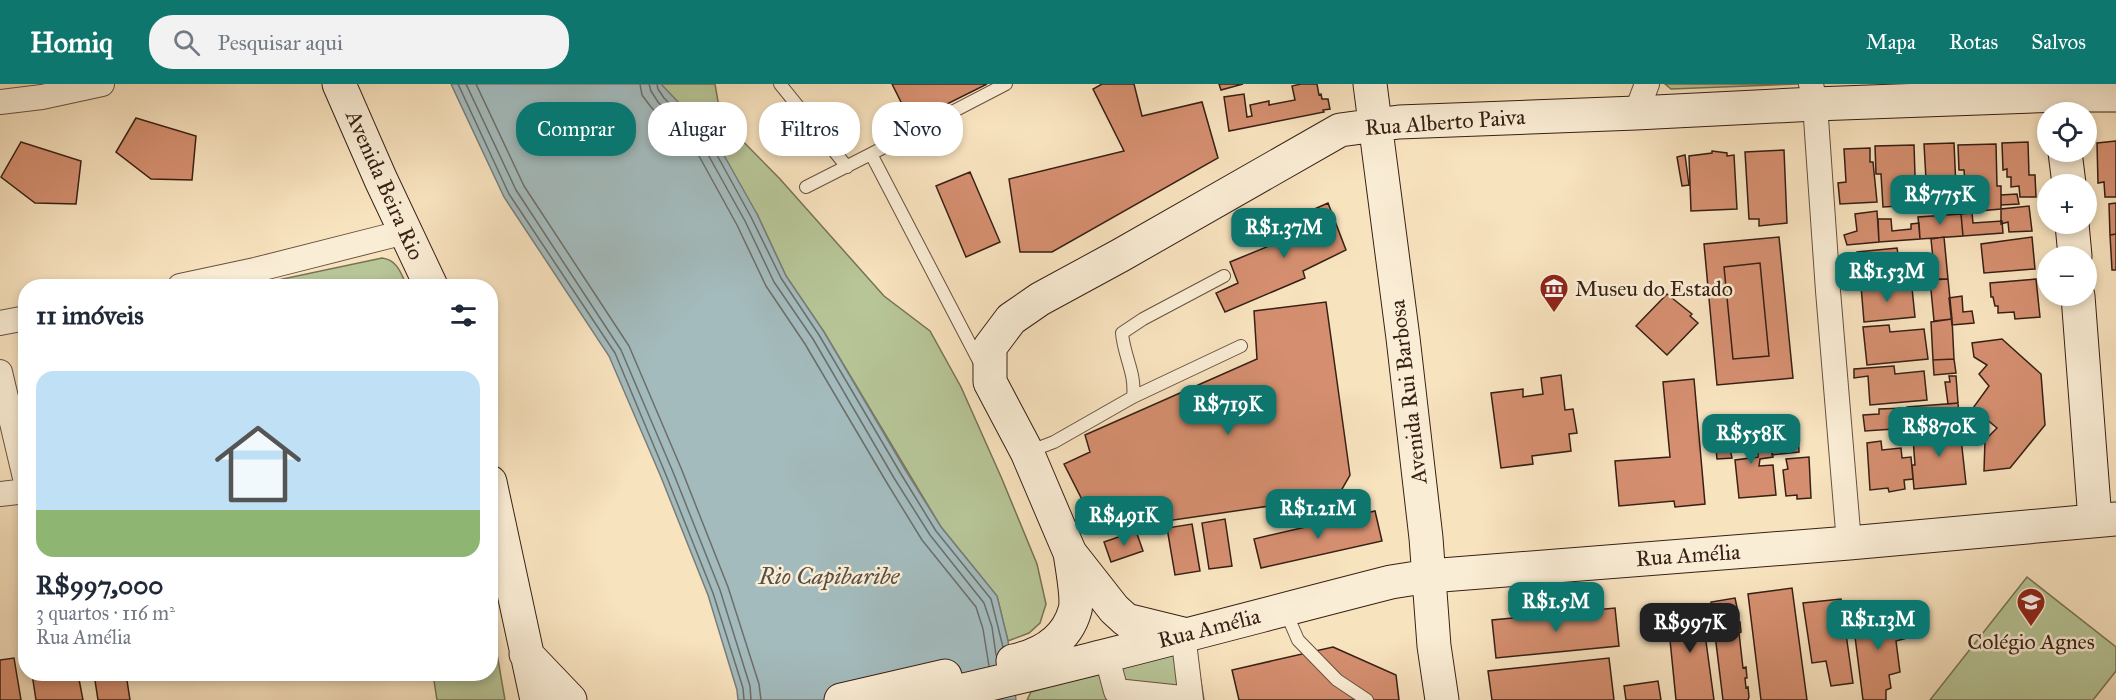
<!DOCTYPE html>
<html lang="pt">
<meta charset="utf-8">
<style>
body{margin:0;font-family:"IM FELL Great Primer",serif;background:#f2f2f3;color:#1f2937;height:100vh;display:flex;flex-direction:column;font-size:22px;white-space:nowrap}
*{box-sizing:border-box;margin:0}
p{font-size:20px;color:#747a83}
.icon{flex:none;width:33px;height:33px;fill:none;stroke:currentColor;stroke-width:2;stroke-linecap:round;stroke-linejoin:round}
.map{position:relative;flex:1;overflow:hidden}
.drawer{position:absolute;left:18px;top:195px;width:480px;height:402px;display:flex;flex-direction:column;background:#fff;border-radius:24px;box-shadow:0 3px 9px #0003}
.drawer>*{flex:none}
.hud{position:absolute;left:516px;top:18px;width:570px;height:54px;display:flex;gap:12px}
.tools{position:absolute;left:2037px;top:18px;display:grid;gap:12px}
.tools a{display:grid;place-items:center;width:60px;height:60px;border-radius:50%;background:#fff;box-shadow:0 3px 9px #0003;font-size:30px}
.price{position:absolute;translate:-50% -51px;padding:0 14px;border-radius:12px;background:#0f766e;color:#fff;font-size:20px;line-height:39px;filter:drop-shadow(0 2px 3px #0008)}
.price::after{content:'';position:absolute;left:50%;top:36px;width:18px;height:14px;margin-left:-9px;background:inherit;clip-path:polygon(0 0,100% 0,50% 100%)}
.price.active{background:#222;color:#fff}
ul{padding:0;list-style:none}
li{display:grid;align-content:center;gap:12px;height:318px;padding:0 18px}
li+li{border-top:2px solid #e0e1e3}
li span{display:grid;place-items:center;height:186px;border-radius:18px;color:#555}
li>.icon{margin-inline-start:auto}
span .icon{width:108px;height:108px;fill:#fffc;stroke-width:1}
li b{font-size:26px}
h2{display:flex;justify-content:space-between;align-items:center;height:72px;padding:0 18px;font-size:26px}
.chip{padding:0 21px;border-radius:24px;background:#fff;box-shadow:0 3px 9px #0003;font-size:21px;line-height:54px}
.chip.active{background:#0f766e;color:#fff}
header{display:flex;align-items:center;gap:36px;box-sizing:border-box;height:84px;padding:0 30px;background:#0f766e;color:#fff}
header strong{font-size:28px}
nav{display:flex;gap:33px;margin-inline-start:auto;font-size:21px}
.search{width:420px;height:54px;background:#f2f2f3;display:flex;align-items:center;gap:15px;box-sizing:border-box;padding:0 21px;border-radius:24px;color:#747a83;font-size:22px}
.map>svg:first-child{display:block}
.green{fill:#b7c597;stroke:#777256;stroke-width:1.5}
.water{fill:#a3bbbd;stroke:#787d7a;stroke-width:1.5}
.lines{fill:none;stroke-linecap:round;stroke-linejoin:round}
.shore{stroke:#6d6e69;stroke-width:1.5}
.building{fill:#d58f70;stroke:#372015;stroke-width:1.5}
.lane-casing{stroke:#675140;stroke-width:14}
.street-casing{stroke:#675140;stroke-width:26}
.secondary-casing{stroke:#372015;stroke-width:35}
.lane{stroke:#faedd5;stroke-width:12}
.street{stroke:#faedd5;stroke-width:24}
.secondary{stroke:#faedd5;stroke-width:33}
.labels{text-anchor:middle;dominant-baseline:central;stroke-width:5;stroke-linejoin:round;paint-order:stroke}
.street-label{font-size:22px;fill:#372015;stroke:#faedd5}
.poi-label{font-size:22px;fill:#372015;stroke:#faedd5;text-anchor:start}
.water-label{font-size:24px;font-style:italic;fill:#574e47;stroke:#faedd5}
</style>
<header>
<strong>Homiq</strong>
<div class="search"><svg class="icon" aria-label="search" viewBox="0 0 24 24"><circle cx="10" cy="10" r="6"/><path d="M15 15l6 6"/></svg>Pesquisar aqui</div>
<nav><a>Mapa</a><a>Rotas</a><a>Salvos</a></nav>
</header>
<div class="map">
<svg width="2116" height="616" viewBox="0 0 2116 616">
<rect width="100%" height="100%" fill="#f8e3bf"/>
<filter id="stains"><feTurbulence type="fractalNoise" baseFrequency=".00333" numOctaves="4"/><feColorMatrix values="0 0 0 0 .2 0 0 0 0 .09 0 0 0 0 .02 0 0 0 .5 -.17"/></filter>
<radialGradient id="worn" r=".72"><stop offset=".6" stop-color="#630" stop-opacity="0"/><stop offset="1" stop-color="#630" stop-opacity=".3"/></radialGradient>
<path class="green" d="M661 0H715L721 35 780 95 884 212 930 247 961 303 1002 395 1037 480 1046 520 1040 539 1029 549 1008 557 997 512 941 443 824 248 786 192 757 130Z
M1665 0H1799L1671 5Z
M382 174C398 176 401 190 407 202H274L273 197Z
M2027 493 2116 563V587L2093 616H1930Z
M491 535 505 616H437L433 590H490Z
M1185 567 1197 573 1204 616H1027L1031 608 1109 585Z"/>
<path class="water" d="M451 0H661L717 59 757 130 786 192 824 248 906 387 941 443 997 512 1008 557 1016 616H738L737 606 708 511 661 393 609 272 504 113Z"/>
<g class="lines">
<path class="shore" d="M458 0 509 110 615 269 666 391 713 509 743 604 744 616
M466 0 516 106 621 266 673 388 720 506 750 602 751 616
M476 0 524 102 629 262 681 384 728 503 759 600 761 616
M640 0 642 11 651 23 699 72 737 141 766 202 805 260 887 399 922 456 976 523 983 545 989 582
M649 0 651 7 658 18 706 67 745 137 774 198 813 255 894 394 930 451 984 519 992 543 996 571
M657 0 658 5 664 14 712 62 751 133 781 194 819 251 901 390 936 447 991 515 1003 563"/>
</g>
<path class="building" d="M892 0H987L911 38Z
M1102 0H1134L1142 32 1202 18 1218 74 1052 168H1020L1009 95 1124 67 1093 5Z
M1219 0H1243L1221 6Z
M1301 0H1317L1319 11 1321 10 1322 15H1328L1330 25 1323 26 1324 28 1229 47 1224 13 1244 10 1247 33 1252 32 1250 21 1269 17V21L1295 16 1292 2Z
M136 34 196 52 192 96 151 95 116 68Z
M2116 57V113H2105L2104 98 2098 99 2097 59Z
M21 58 81 77 76 120 35 119 1 93Z
M2028 58 2029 91H2035L2036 113H2020L2019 102 2011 103V93H2007V85L2003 86 2002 59Z
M1954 59 1956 104 1960 103 1961 127 1937 128 1936 113H1927L1924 60Z
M1996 60 1997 102H2001V125L1979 127 1978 112H1966L1964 86H1959L1958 61Z
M1914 61 1916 121 1883 123 1881 90H1876L1875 62Z
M1870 64V78H1873L1877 118 1840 120 1838 99 1846 98 1844 65Z
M1784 66 1787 139 1759 142V135H1749L1745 68Z
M1712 67 1727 69V72L1734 71 1737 125 1691 127 1689 72 1712 69Z
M1685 71 1689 101 1682 102 1677 73Z
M970 88 1000 158 966 173 936 102Z
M2017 110 2019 120 2001 121V111Z
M1328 119 1346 166 1303 187 1305 194 1225 228 1216 209 1238 199 1230 178 1298 150 1292 135Z
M2116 119V150L2110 151 2109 120Z
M2029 122 2032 147 2009 148 2008 138 2001 140V125Z
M1877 127 1879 158 1847 161 1844 151 1857 147 1855 130Z
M1972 129 1973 139 2002 137 2003 149 1963 152 1961 130Z
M1961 130 1963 152 1920 155 1918 133Z
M1878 135H1891L1892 147 1911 145V140L1919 139 1920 155 1879 158Z
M2116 150V186H2112L2110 151Z
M1779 153 1793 294 1717 301 1704 160Z
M1944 153 1948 195H1935L1931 155Z
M2032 153 2035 185 1984 189 1981 160Z
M1897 164 1898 170 1901 169 1902 180H1905L1906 194 1860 198 1857 168Z
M1760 179 1769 272 1733 275 1724 183Z
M1931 185 1932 196 1910 197V187Z
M1948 195 1952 235 1934 237 1930 196Z
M2036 195 2040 233 2015 235 2014 228 1998 229V222H1995L1993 213H1991L1990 199Z
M1884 199 1886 207 1912 204 1915 233 1864 238 1861 202Z
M1667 210 1692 230 1690 232 1698 239 1667 271 1636 242Z
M1962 212 1963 228 1972 227 1974 239 1952 241 1949 214Z
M1326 218 1350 391 1338 412 1098 447 1064 380 1090 368 1085 351 1257 275 1254 227Z
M1952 235 1954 275 1933 276 1931 238Z
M1889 241 1890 248 1924 245 1928 275 1867 281 1863 243Z
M2002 255 2041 290 2045 341 2010 384 1984 387 1985 356 1997 344 1973 324 1989 302 1979 290 1987 281 1974 273 1972 259Z
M1954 275 1956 289 1934 291 1933 276Z
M1894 282 1895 290 1924 287 1927 316 1870 321 1868 292 1854 294V285Z
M1561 291 1565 326 1573 325 1577 349 1569 350 1571 367 1532 372 1533 380 1501 384 1491 309 1523 305V313L1543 310 1541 294Z
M1949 292H1956L1958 319 1948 320 1945 298H1950Z
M1694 295 1705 420 1675 423 1674 417 1619 422 1615 377 1670 373 1663 298Z
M1958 319 1959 333 1908 338 1907 323Z
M1906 324 1908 344 1865 347 1863 331 1879 330V325Z
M1959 336 1966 400 1914 405 1912 381H1915L1913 354 1934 353 1933 346 1945 345 1944 337Z
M1798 348 1799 368 1772 371 1771 351Z
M1771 351 1773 373 1760 375 1759 382 1773 381 1776 411 1739 414 1735 376 1758 373V363L1730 365 1732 374 1717 375 1715 355Z
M1881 357 1882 366 1901 364 1902 374 1911 373 1913 395 1904 396 1905 405 1889 408 1888 404 1870 406 1867 359Z
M1809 373 1811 414 1797 415V411L1786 412 1783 386 1788 385 1786 375Z
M1375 427 1382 457 1261 484 1254 455Z
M1225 435 1232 482 1209 485 1202 439Z
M1192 440 1200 487 1175 491 1167 444Z
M1136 447 1143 467 1111 478 1104 458Z
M1792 504 1807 616H1761L1748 510Z
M1735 514 1738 528 1737 529V538H1740L1741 548 1739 549 1743 584 1746 583 1747 594H1745L1746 604 1748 603 1749 613 1748 616H1723L1711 518Z
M1841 515 1853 599 1831 602 1826 577 1812 579 1803 519Z
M1701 521 1714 616H1676L1667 526Z
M1615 524 1619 562 1496 574 1492 536Z
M1880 525 1882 539 1910 536 1911 553 1896 557 1900 588 1889 591 1891 604 1886 606V616H1863L1852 529Z
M1333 563 1396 591 1399 616H1239L1232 586Z
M14 574 21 616H0V576Z
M1609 574 1614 616H1492L1488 587Z
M32 590H78L83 616H36Z
M94 590H126L130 616H98Z
M1658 597 1661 616H1626L1624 602Z"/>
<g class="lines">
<g class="lane-casing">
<path id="lane" d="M780 0 847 83
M806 103 871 70
M981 281 871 70 1006 0
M1133 313 1241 262
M1028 368 1054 358 1133 313C1136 289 1124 273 1122 249L1143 235 1224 192
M1285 526 1298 556 1337 596 1367 616"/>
</g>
<g class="street-casing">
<path id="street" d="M1811 0 1815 20 1828 207 1849 459
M0 18 42 13 102 0
M1636 29 1647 0
M180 202 255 186 405 148
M0 239 26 234
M0 288 26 398
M0 410 26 407
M1183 550 1191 616
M1106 570 1116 607 1182 614V616"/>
</g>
<g class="secondary-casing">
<path id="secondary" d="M339 0 381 96 431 202
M1370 0 1403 254 1426 454 1434 562 1442 616
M2065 68 2069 100
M2072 140 2075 172
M2078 212 2095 436
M490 398 537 616
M1183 550 1126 536 1114 525 1070 469 1027 368 990 298V263L1011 235 1040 215 1121 171 1340 46 1399 38 1636 29 1815 20 2060 11H2116
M526 570 570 616
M1013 577C1041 571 1067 556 1075 526 1078 515 1072 482 1070 469
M841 616 945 592
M920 616C1078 581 1234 538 1391 498L1429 492 1849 459 2116 435"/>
</g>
<use href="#lane" class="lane"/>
<use href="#street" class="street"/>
<use href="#secondary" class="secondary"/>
</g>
<defs>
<g id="museum-pin" transform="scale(1.5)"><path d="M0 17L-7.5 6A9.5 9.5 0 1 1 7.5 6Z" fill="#8f2418" stroke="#faedd5"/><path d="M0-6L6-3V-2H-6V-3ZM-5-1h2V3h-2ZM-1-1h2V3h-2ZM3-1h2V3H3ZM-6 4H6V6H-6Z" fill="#fff"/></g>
<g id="school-pin" transform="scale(1.5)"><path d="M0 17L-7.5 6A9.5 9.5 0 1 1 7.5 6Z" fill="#8f2418" stroke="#faedd5"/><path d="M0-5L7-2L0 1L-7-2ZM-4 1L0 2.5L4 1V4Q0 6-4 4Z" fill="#fff"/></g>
</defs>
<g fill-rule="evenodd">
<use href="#museum-pin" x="1554" y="204"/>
<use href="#school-pin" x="2031" y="518"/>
</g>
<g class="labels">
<g class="street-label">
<text transform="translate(1445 38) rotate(-4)">Rua Alberto Paiva</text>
<text transform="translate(385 101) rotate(66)">Avenida Beira Rio</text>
<text transform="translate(1408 308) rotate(-97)">Avenida Rui Barbosa</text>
<text transform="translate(1688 471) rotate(-4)">Rua Amélia</text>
<text transform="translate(1209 544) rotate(-14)">Rua Amélia</text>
</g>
<g class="poi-label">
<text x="1575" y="204">Museu do Estado</text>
<text x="2031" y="557" text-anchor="middle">Colégio Agnes</text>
</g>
<g class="water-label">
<text x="829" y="492">Rio Capibaribe</text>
</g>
</g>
<rect width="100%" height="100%" filter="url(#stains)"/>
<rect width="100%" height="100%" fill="url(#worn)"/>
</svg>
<div class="tools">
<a><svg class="icon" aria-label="locate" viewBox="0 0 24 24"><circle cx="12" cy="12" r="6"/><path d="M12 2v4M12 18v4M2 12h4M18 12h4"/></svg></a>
<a>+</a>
<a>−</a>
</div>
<b class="price" style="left:1940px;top:142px">R$775K</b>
<b class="price" style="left:1284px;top:175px">R$1.37M</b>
<b class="price" style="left:1887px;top:219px">R$1.53M</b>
<b class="price" style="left:1228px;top:352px">R$719K</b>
<b class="price" style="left:1939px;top:374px">R$870K</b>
<b class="price" style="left:1751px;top:381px">R$558K</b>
<b class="price" style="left:1318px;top:456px">R$1.21M</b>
<b class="price" style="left:1124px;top:463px">R$491K</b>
<b class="price" style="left:1556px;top:549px">R$1.5M</b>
<b class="price" style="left:1878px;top:567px">R$1.13M</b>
<b class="price active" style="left:1690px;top:570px">R$997K</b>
<div class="hud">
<a class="chip active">Comprar</a>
<a class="chip">Alugar</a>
<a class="chip">Filtros</a>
<a class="chip">Novo</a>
</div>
<section class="drawer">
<h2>11 imóveis<svg class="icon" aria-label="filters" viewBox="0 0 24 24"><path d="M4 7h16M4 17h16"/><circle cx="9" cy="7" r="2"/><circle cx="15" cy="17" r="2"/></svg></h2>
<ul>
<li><span style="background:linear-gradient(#bfe0f5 75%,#8fb573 0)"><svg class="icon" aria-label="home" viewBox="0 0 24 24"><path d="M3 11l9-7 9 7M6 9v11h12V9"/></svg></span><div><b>R$997,000</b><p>3 quartos · 116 m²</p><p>Rua Amélia</p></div></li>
</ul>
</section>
</div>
